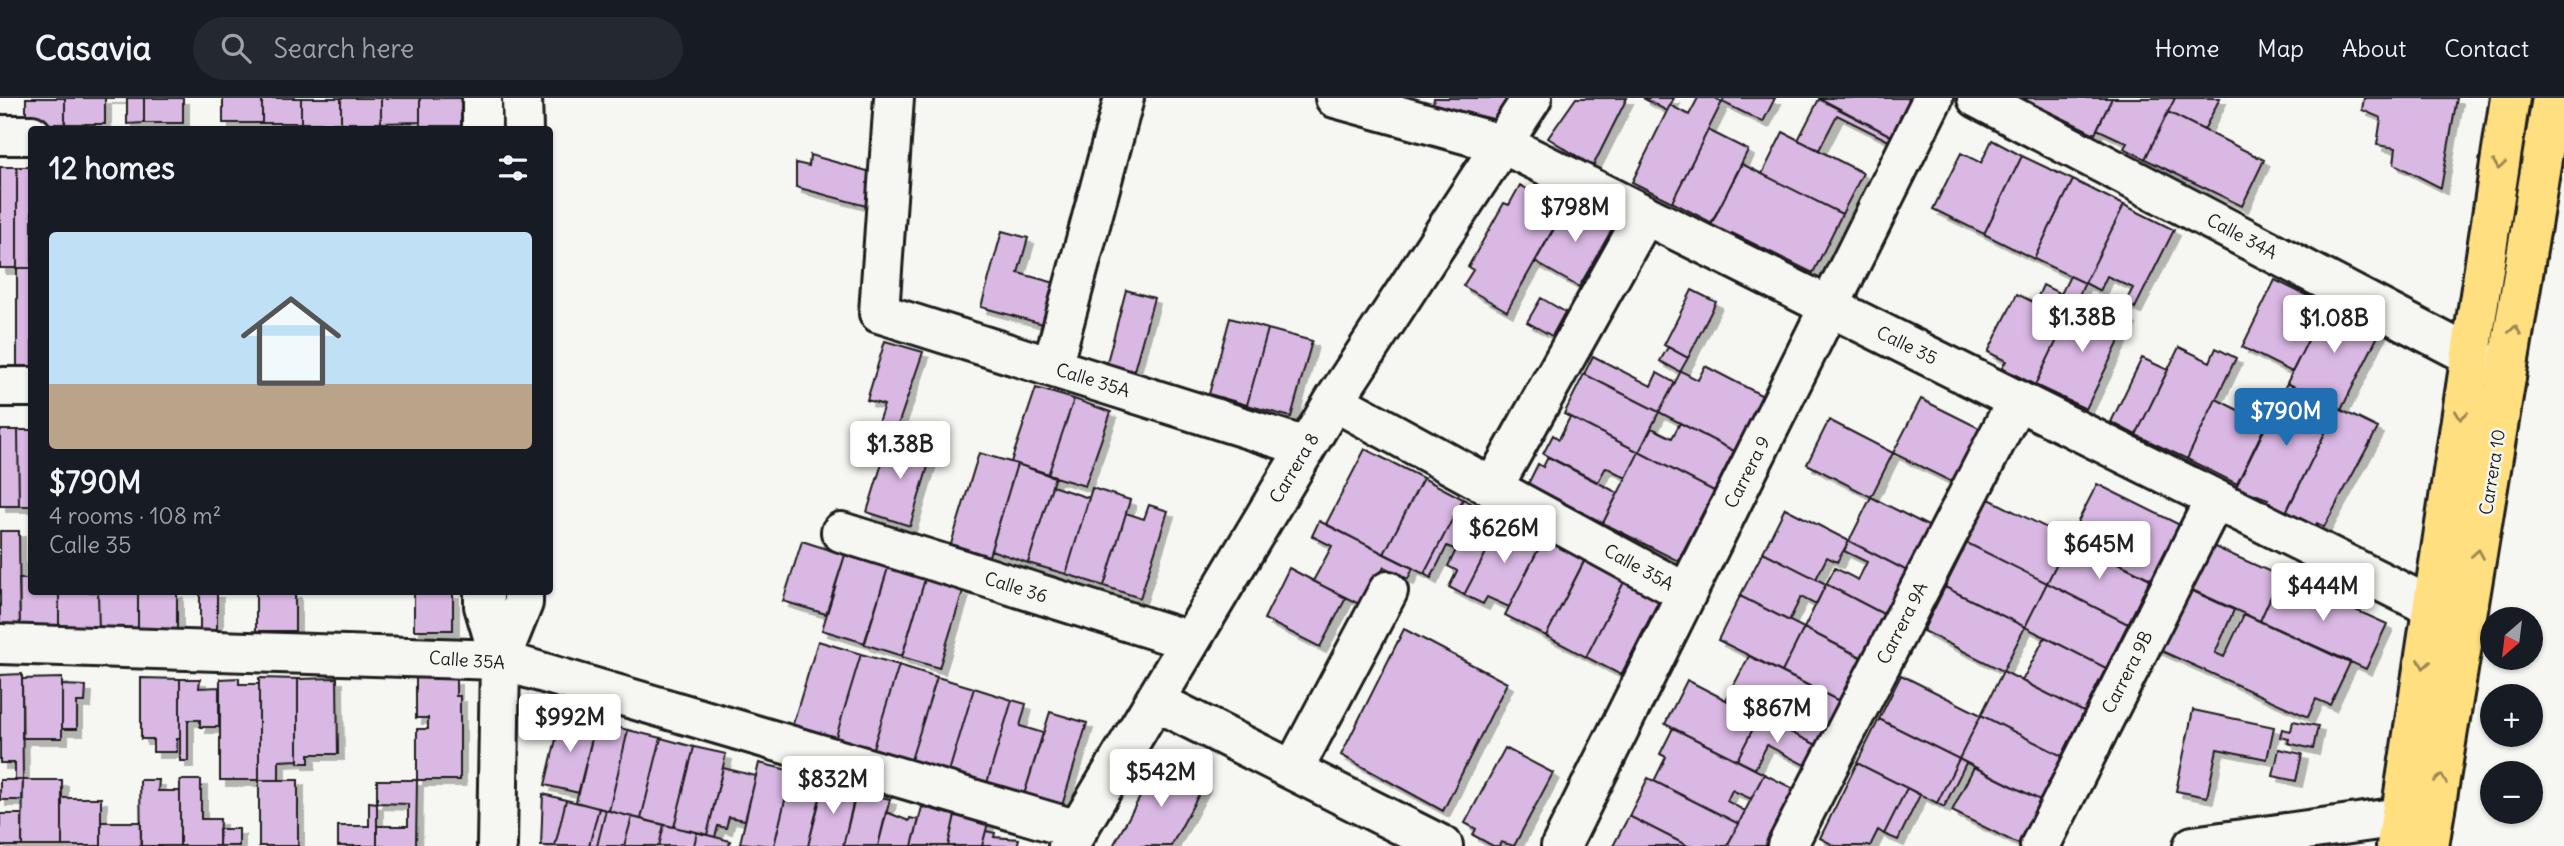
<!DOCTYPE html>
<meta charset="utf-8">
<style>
body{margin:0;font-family:Delius,sans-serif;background:#242831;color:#f1f3f6;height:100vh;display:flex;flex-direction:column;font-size:26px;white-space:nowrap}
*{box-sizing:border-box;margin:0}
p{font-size:23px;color:#9ea1a6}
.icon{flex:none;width:38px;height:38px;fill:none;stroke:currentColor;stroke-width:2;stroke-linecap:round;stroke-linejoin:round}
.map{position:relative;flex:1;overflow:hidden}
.details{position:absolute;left:28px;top:28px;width:525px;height:469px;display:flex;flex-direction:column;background:#171b24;border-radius:7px;box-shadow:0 2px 5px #0004}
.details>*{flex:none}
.needle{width:46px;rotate:208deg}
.tools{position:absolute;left:2480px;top:509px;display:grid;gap:14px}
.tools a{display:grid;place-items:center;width:63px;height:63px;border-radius:50%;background:#171b24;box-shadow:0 2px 5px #0004;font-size:35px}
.price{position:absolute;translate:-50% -60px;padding:0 16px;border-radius:7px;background:#fff;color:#222;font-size:23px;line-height:46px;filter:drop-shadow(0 2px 4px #0008)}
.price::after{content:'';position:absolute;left:50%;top:42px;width:21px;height:16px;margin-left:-10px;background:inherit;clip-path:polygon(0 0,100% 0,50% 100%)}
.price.active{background:#1f6fb2;color:#fff}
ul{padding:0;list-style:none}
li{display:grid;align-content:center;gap:14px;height:371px;padding:0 21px}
li span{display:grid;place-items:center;height:217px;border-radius:7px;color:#555}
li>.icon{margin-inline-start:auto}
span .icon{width:126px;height:126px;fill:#fffc;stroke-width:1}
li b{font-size:30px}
h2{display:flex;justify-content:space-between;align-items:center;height:84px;padding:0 21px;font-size:30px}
header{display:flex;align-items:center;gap:42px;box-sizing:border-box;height:98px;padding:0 35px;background:#171b24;border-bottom:2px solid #363941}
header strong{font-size:33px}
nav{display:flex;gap:38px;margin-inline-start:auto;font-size:24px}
.search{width:490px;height:63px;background:#242831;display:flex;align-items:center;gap:18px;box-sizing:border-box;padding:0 24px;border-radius:38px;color:#9ea1a6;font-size:26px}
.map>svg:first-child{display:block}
.building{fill:#dab8e4;stroke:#1c1c1c;stroke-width:2;filter:url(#shadow)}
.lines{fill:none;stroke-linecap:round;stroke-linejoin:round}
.minor-casing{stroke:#1c1c1c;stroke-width:44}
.major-casing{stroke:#1c1c1c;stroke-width:44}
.minor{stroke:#f6f6f2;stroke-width:38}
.major{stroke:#ffdf80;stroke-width:38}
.oneway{stroke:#998753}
.labels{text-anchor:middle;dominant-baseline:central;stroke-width:5;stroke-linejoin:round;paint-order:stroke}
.street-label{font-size:18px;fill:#1c1c1c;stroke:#f6f6f2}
</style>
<header>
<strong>Casavia</strong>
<div class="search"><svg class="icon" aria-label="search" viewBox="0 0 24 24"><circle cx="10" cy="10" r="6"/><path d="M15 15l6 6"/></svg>Search here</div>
<nav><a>Home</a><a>Map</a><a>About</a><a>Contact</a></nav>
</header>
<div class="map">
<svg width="2564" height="748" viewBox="0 0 2564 748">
<defs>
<filter id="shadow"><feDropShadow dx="6" dy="6" stdDeviation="0" flood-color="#0004"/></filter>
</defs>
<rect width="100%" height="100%" fill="#f6f6f2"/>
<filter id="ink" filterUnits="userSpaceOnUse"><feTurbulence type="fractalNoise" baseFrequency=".0143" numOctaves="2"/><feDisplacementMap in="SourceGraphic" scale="14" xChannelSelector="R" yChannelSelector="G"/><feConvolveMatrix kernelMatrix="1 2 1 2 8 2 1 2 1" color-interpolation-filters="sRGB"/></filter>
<g filter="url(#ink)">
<path class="building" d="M26 0H65V26H26Z
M65 0H105V26H65Z
M105 0H144V25L127 26V0Z
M144 0H183V25H144Z
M223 0H262V25H223Z
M262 0H301V25H262Z
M301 0H341V25H301Z
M341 0H381V25H341Z
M381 0H420V24L381 25Z
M420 0H463V28H420Z
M1434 0H1515L1501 23 1433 6Z
M1576 0H1627L1593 68 1548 40Z
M1643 0H1674L1667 13Z
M1698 0H1715L1722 4 1672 104 1632 84 1670 7 1689 17Z
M1724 0H1775L1763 24 1722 4Z
M1819 0H1909L1917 3 1897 41Z
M2021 0H2112L2095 36Z
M2112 0H2175L2145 61 2124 50 2127 45 2097 31Z
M2175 0H2220L2204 32 2168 14Z
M2364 0H2457L2441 90 2394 66 2396 50 2377 47 2381 20 2362 12Z
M1819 1 1897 41 1895 46 1837 17 1819 52 1798 42Z
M2168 14 2264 62 2242 108 2145 61Z
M1708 32 1748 52 1712 125 1672 104Z
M1783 34 1863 75 1842 116 1762 76Z
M1992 42 2022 58 1984 136 1933 111 1961 55 1981 65Z
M810 57 878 76 877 111 796 89V65L809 68Z
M2022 58 2073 82 2034 161 1984 136Z
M1742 66 1842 116 1813 175 1732 135 1730 138 1710 127Z
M0 69H17V170H0Z
M17 69H32V170H17Z
M2073 82 2124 107 2085 185 2034 161Z
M1520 87 1564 112 1507 213 1463 188 1473 172 1468 169 1504 105 1509 107Z
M1570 103 1614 128 1579 189 1535 164Z
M2124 107 2174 132 2135 210 2125 205 2133 190 2107 178 2100 193 2085 185Z
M1002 133 1028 140 1018 175 1055 185 1043 226 981 209Z
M17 170H32V277H17Z
M2070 178 2085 185 2035 287 2002 270 2006 263 1988 254 2017 196 2035 205 2043 187 2061 196Z
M2275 182 2326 207 2292 274 2242 249Z
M1126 192 1154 200 1133 276 1106 268Z
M1692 192 1716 204 1688 260 1664 247Z
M1541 200 1565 214 1552 238 1527 224Z
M2076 203 2109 219 2113 211 2130 221 2086 311 2035 287Z
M2327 203 2382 230 2341 312 2287 285Z
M1230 220 1268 231 1247 307 1209 296Z
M1268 231 1312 243 1291 319 1247 307Z
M885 243 923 254 897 330 878 324 884 307 867 302Z
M1668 249 1688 260 1680 274 1660 263Z
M2179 249 2210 264 2216 250 2236 260 2187 361 2136 337Z
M1593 258 1651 288 1657 275 1675 285 1659 314 1584 276Z
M2142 260 2168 272 2136 337 2111 324Z
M1705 268 1763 298 1734 353 1659 314 1681 273 1698 282Z
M1584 276 1659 314 1639 354 1564 316Z
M2287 285 2323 303 2320 310 2334 317 2286 414 2266 404 2268 401 2236 389Z
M1036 290 1074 301 1048 377 1011 364Z
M1074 301 1111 314 1085 388 1048 377Z
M1921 301 1987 334 1960 388 1893 355Z
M2216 301 2266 326 2237 386 2187 361Z
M2337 310 2378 330 2324 429 2317 425 2314 430 2285 417Z
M1570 319 1639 354 1626 380 1606 369 1598 384 1543 356 1553 337 1559 341Z
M1829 322 1893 355 1871 399 1807 366Z
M1680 325 1734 353 1714 393 1639 354 1652 330 1672 340Z
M0 332H18L19 408H0Z
M18 332H32V408H19Z
M890 339 933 352 910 428 867 414Z
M1365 351 1423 380 1384 456 1326 426Z
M1639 354 1714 393 1678 463 1603 425Z
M979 355 1017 366 989 458 951 446Z
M1548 359 1618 395 1603 425 1528 386 1538 366 1543 369Z
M1017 366 1055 378 1028 465 991 452Z
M1423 380 1463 401 1424 476 1384 456Z
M2097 386 2182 428 2155 483 2069 441Z
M1052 388 1089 400 1066 476 1028 465Z
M1092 390 1130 402 1104 488 1066 476Z
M1871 399 1938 433 1915 477 1849 443Z
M1985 399 2069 441 2047 485 1963 443Z
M1463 401 1503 422 1464 497 1449 489 1457 473 1448 468 1456 452 1447 448 1431 480 1424 476Z
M1149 407 1168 413 1140 500 1104 488 1126 415 1144 421Z
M1785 410 1849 443 1837 464 1827 459 1816 481 1763 454Z
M1503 422 1543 442 1509 509 1487 499 1483 506 1464 497Z
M1319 423 1413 470 1408 481 1384 469 1363 508 1313 483 1332 448 1312 438Z
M0 433H19L20 534H0Z
M1545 438 1586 460 1546 538 1505 517Z
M2069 441 2150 481 2128 526 2047 485Z
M2199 442 2280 478 2260 523 2179 486Z
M802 443 845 457 826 516 783 503Z
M1849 443 1915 477 1893 521 1826 486 1835 470 1858 482 1867 464 1844 453Z
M1967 445 2047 485 2025 529 1945 489Z
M1763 454 1826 486 1816 507 1801 499 1789 523 1740 498Z
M845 457 888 470 865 545 822 532Z
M1584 463 1624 484 1586 559 1546 538Z
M888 470 925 481 902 558 864 546Z
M1289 470 1346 500 1320 549 1264 521Z
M2280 478 2387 526 2366 571 2260 523Z
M19 481H32V494H59V534H20Z
M925 481 963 493 939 570 902 559Z
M1624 484 1659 502 1621 577 1586 559Z
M2047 485 2128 526 2106 570 2025 529Z
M1826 486 1893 521 1871 564 1804 530Z
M1945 489 2025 529 2003 573 1923 533Z
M2184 489 2234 512 2215 555 2224 559 2244 516 2350 565 2330 607 2316 601 2308 619 2155 550Z
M59 494H98L99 534H59Z
M98 494H138V533L99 534Z
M138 494H177V533H138Z
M200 494H217V533H200Z
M256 494H295V533H256Z
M414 494H453V532H414Z
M1740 498 1804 530 1782 574 1718 542Z
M1804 530 1866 562 1849 608 1782 574Z
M1404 531 1507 585 1443 713 1341 657Z
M2045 539 2106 570 2084 614 2022 583Z
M818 543 861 556 835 642 792 629Z
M861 556 899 567 872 653 835 642Z
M1749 558 1849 608 1826 652 1726 602Z
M899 567 937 579 910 665 872 653Z
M2003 573 2084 614 2062 658 1981 617Z
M22 576V581L23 682H15V665H0V577Z
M416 577H445V581H456V598H460V682H417V631H428V620H416Z
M1901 577 1981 617 1959 661 1879 621Z
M937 579 974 590 948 677 910 665Z
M62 580V640H22V581Z
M141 580 180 581V641H177V654H153V641H141Z
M239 580V586H259V682H220V581Z
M259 580 298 581V662L279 663V682H259Z
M337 580 338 656H309V665H298V581Z
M180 581H200L199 590 219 589V629H200V622H188V663H180Z
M1687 582 1759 619 1737 662 1665 626Z
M62 587 86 588 85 604H77V631H62Z
M974 590 1012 602 986 688 948 677Z
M1012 602 1026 606 1020 628 1043 635 1023 700 986 688Z
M2193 612 2274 629 2267 661 2217 651 2207 699 2176 693Z
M1050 614 1087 625 1061 711 1023 700Z
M562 616 596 624 579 695 545 687Z
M1981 617 2062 658 2040 702 1959 661Z
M1759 619 1821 649 1810 670 1767 647 1755 671 1737 662Z
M1879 621 1959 661 1937 705 1857 665Z
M2293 623 2318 628 2313 651 2288 645 2289 641 2280 639 2282 631 2291 633Z
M596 624 628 632 609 713 576 704Z
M1673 630 1764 676 1751 701 1732 692 1727 703 1745 713 1739 726 1654 683 1666 659 1660 656Z
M628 632 661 640 641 721 609 713Z
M661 640 694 649 674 729 641 721Z
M694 649 726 656 707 737 674 729Z
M1505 650 1553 675 1514 748 1501 744 1499 748H1493L1473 737 1476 731 1465 725Z
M2279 651 2302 656 2296 683 2273 678Z
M1959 661 1966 665 1944 709 1937 705Z
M1160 663 1204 687 1171 748H1113Z
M759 665 792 673 774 748 740 745Z
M1857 665 1907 690 1884 736 1878 732 1870 748H1835L1820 740Z
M1974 669 2040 702 2018 746 1952 713Z
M723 670 756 678 745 722 729 719 726 730 718 728 715 739 707 737Z
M792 673 825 682 808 748H774Z
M1764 676 1804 696 1778 748H1727Z
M1648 680 1739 726 1727 748H1688L1629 718Z
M0 682H23L22 702H0Z
M23 682H62V748H22Z
M140 682H159L158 693H180V748H141Z
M180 682H201V721H220L219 748H180Z
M259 682H298V748H259Z
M377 682H417L416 748H377V728H408V706L377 705Z
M824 683 857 692 843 748H808Z
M1907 690 1920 697 1898 742 1884 736Z
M856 693 890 701 878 748H843Z
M543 696 566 702 555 748H541Z
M62 700H101V748H62Z
M566 702 599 710 589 748H555Z
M369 704 377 705V748H338V728H369Z
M922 709 955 717 948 748H912Z
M599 710 606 712 597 748H589Z
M606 712 632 719 624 748H597Z
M886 714 909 723 910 720 919 722 912 748H878Z
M0 716H22V748H0Z
M955 717 988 725 982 748H948Z
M1629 718 1688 748H1613Z
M632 719 664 727 659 748H624Z
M101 724H141V748H101Z
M664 727 697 734 694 748H659Z
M219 731H239V748H219Z
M986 733 995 735 994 739 1019 741 1017 748H982Z
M697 734 730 743 729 748H694Z"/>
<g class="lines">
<g class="minor-casing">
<path id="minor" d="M482 0V32
M522 0 523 32
M894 0 879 215 1306 349
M1335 0 1505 47 2462 524
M1977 0 2500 273
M0 37H32
M1052 269 1124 0
M0 289H32
M1334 303 1686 495
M1493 389 1645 117
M841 434 1190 543
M484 494V508L500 562 497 748
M0 546 500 562 1078 732
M500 562 523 505V494
M1155 603 1443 748
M1293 672 1388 493
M1068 748 1334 303 1532 0
M1561 748 1933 0
M1787 748 2017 302
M2040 748 2215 401
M2193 748 2400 719 2432 718"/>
</g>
<g class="major-casing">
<path id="major" d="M2396 748 2510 0
M2429 748 2552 0"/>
</g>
<use href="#minor" class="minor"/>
<use href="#major" class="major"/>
</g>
<defs><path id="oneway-chevron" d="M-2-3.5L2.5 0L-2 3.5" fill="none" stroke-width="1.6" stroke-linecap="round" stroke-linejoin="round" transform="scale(1.75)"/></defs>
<g class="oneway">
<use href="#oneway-chevron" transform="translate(2499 67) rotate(99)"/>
<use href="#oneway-chevron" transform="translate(2515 232) rotate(-81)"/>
<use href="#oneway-chevron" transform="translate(2461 317) rotate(98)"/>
<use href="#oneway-chevron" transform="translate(2478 456) rotate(-81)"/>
<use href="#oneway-chevron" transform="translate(2424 566) rotate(99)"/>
<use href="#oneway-chevron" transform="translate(2441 681) rotate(-80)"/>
</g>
</g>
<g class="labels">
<g class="street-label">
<text transform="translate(2242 138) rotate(28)">Calle 34A</text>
<text transform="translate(1907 247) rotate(26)">Calle 35</text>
<text transform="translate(1093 282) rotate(17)">Calle 35A</text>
<text transform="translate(1294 370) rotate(-59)">Carrera 8</text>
<text transform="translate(1747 374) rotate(-63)">Carrera 9</text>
<text transform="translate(2492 374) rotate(-81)">Carrera 10</text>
<text transform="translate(1639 469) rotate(29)">Calle 35A</text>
<text transform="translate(1016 489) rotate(17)">Calle 36</text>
<text transform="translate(1902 525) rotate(-63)">Carrera 9A</text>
<text transform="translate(467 562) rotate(4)">Calle 35A</text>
<text transform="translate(2127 574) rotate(-63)">Carrera 9B</text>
</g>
</g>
</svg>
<div class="tools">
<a><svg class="needle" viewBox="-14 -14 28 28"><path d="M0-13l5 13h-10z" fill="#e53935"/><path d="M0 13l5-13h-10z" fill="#9ea1a6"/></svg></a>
<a>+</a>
<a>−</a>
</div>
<b class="price" style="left:1575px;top:146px">$798M</b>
<b class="price" style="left:2082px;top:256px">$1.38B</b>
<b class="price" style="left:2334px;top:257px">$1.08B</b>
<b class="price active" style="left:2286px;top:350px">$790M</b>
<b class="price" style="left:900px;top:383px">$1.38B</b>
<b class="price" style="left:1504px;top:467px">$626M</b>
<b class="price" style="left:2099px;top:483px">$645M</b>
<b class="price" style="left:2323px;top:525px">$444M</b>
<b class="price" style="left:1777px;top:647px">$867M</b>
<b class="price" style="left:570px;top:656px">$992M</b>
<b class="price" style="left:1161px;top:711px">$542M</b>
<b class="price" style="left:833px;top:718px">$832M</b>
<section class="details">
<h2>12 homes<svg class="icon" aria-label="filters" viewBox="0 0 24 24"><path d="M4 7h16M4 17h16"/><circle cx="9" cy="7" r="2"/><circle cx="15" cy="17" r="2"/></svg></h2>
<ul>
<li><span style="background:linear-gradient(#bfe0f5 70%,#b9a48a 0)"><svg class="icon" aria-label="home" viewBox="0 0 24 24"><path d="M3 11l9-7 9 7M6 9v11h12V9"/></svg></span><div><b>$790M</b><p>4 rooms · 108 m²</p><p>Calle 35</p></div></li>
</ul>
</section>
</div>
